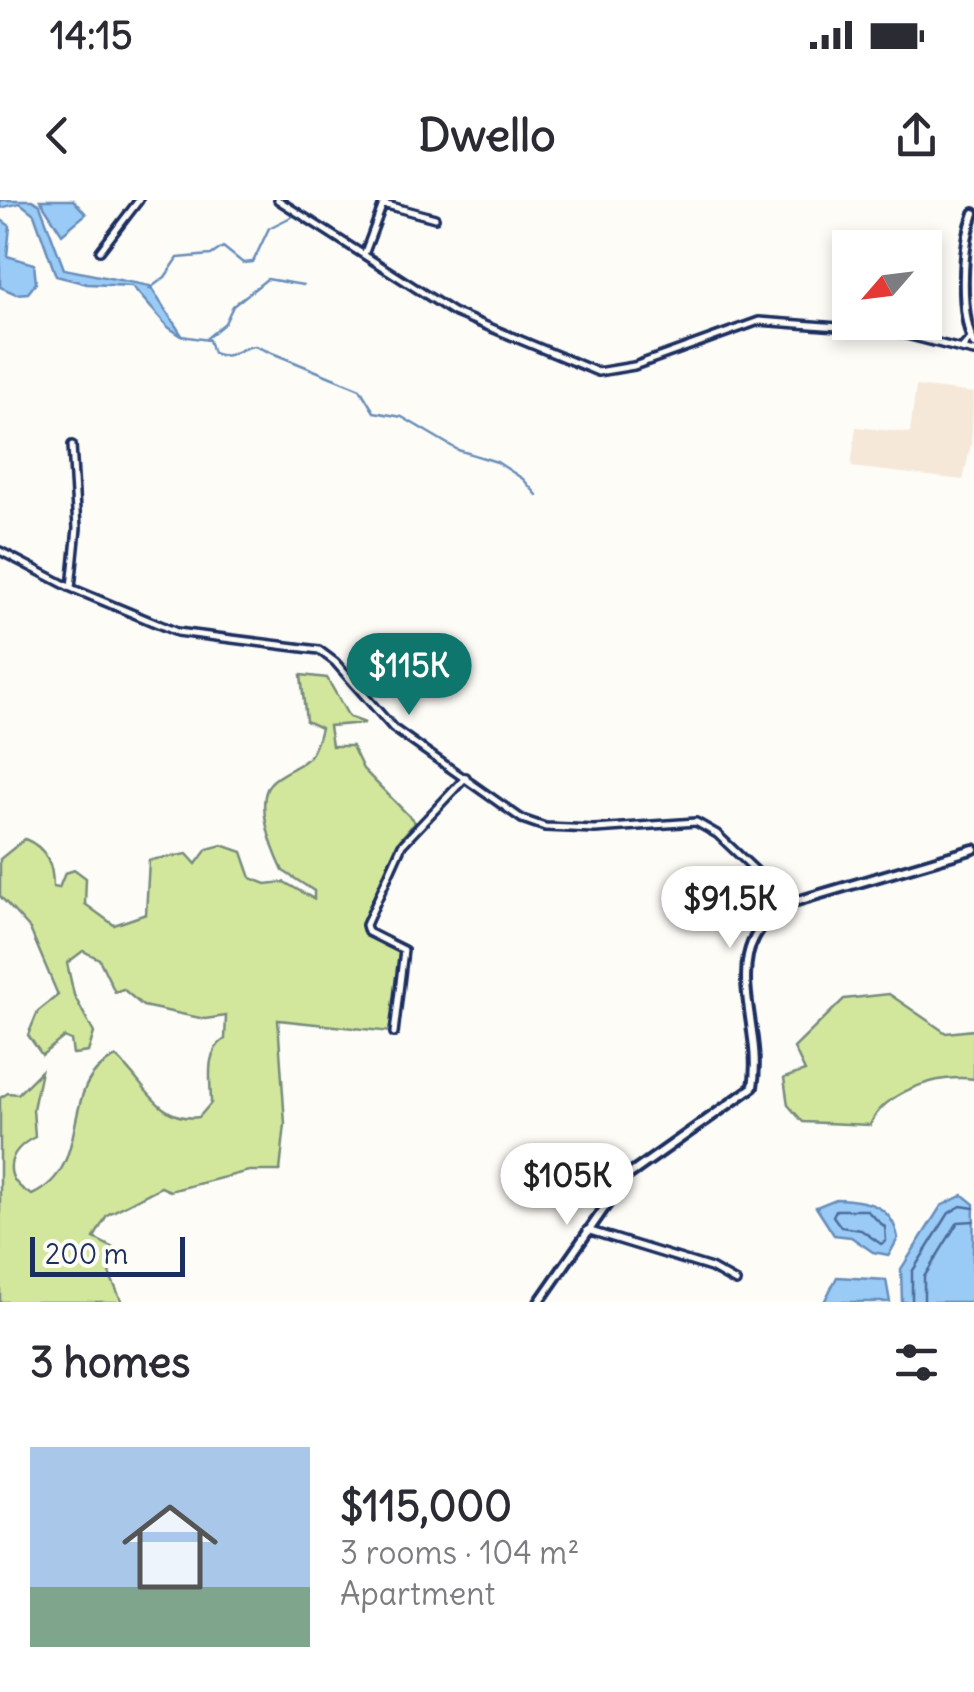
<!DOCTYPE html>
<meta charset="utf-8">
<style>
body{margin:0;font-family:Delius,sans-serif;background:#f7f7f7;color:#2b2b33;height:100vh;display:flex;flex-direction:column;font-size:38px;white-space:nowrap}
*{box-sizing:border-box;margin:0}
p{font-size:32px;color:#7c7c81}
.icon{flex:none;width:55px;height:55px;fill:none;stroke:currentColor;stroke-width:2;stroke-linecap:round;stroke-linejoin:round}
.map{position:relative;height:1102px;overflow:hidden}
.details{display:flex;flex-direction:column;background:#fff;flex:1}
.details>*{flex:none}
.needle{width:65px;rotate:242deg}
.controls{position:absolute;left:832px;top:30px;display:grid;gap:20px}
.controls a{display:grid;place-items:center;width:110px;height:110px;border-radius:0px;background:#fff;box-shadow:0 5px 15px #0003;font-size:50px}
.scale{position:absolute;left:30px;bottom:25px;width:155px;box-sizing:border-box;padding-left:10px;border:5px solid #1b2f5e;border-top:0;font-size:28px;line-height:35px;white-space:nowrap;color:#1b2f5e;-webkit-text-stroke:8px #fdfcf7;paint-order:stroke}
.price{position:absolute;translate:-50% -85px;padding:0 22px;border-radius:35px;background:#fff;color:#222;font-size:32px;line-height:65px;filter:drop-shadow(0 2px 5px #0008)}
.price::after{content:'';position:absolute;left:50%;top:60px;width:30px;height:22px;margin-left:-15px;background:inherit;clip-path:polygon(0 0,100% 0,50% 100%)}
.price.selected{background:#0f766e;color:#fff}
ul{padding:0;list-style:none}
li{display:flex;align-items:center;gap:30px;height:250px;padding:0 30px}
li+li{border-top:2px solid #e1e1e2}
li span{display:grid;place-items:center;flex:none;width:280px;height:200px;border-radius:0px;color:#555}
li>.icon{margin-inline-start:auto}
span .icon{width:120px;height:120px;fill:#fffc;stroke-width:1}
li b{font-size:42px}
h2{display:flex;justify-content:space-between;align-items:center;height:120px;padding:0 30px;font-size:42px}
.status{display:flex;justify-content:space-between;align-items:center;height:70px;padding:0 50px;background:#fff;direction:ltr}
.status svg{height:28px;fill:currentColor}
header{display:flex;justify-content:space-between;align-items:center;height:130px;padding:0 30px;background:#fff;font-size:45px;font-weight:800}
.map>svg:first-child{display:block}
.built{fill:#f5e8d8}
.green{fill:#d3e79c;stroke:#778b7d;stroke-width:2.5}
.water{fill:#99cbf6;stroke:#678db9;stroke-width:2.5}
.lines{fill:none;stroke-linecap:round;stroke-linejoin:round}
.shore{stroke:#4d6d9b;stroke-width:2.5}
.stream{stroke:#678db9;stroke-width:2.5}
.minor-casing{stroke:#1b2f5e;stroke-width:12}
.tertiary-casing{stroke:#1b2f5e;stroke-width:14}
.minor{stroke:#fdfcf7;stroke-width:5}
.tertiary{stroke:#fdfcf7;stroke-width:6}
</style>
<div class="status"><b>14:15</b><svg viewBox="0 0 49 12"><path d="M0 12V9h3v3zM5 12V6h3v6zM10 12V3h3v9zM15 12V0h3v12zM26 1h20v11H26zM47 4h2v5h-2z"/></svg></div>
<header><svg class="icon" aria-label="back" viewBox="0 0 24 24"><path d="M15 5l-7 7 7 7"/></svg>Dwello<svg class="icon" aria-label="share" viewBox="0 0 24 24"><path d="M12 15V3M7 8l5-5 5 5M5 13v7h14v-7"/></svg></header>
<div class="map">
<svg width="974" height="1102" viewBox="0 0 974 1102">
<rect width="100%" height="100%" fill="#fdfcf7"/>
<filter id="ink" filterUnits="userSpaceOnUse"><feTurbulence type="fractalNoise" baseFrequency=".01" numOctaves="2"/><feDisplacementMap in="SourceGraphic" scale="20" xChannelSelector="R" yChannelSelector="G"/><feConvolveMatrix kernelMatrix="1 2 1 2 8 2 1 2 1" color-interpolation-filters="sRGB"/></filter>
<g filter="url(#ink)">
<path class="built" d="M916 186 974 193 971 245 963 280 851 267 856 227 910 233Z"/>
<path class="green" d="M301 475 327 478 349 517 365 523 329 526 332 546H352L363 569 415 622 400 640 362 724 367 735 401 750 391 832 278 820 285 924 280 971H249L170 991 161 987 107 1015 94 1038 119 1051 109 1073 122 1102H0V898L8 893 18 894 41 871 33 909 35 937C7 951 0 978 32 995 96 965 55 884 116 857 146 884 158 923 199 917L211 903C211 881 204 852 225 839L226 816 205 819 143 806 123 789 115 792 99 759 83 751 67 763 74 795 94 833 88 852 73 854 71 840 64 837 42 855 28 835 38 811 58 795 30 729 0 696V659L25 639C47 648 53 665 53 687L59 688 65 673 75 670 86 678 85 704 114 725 146 714 149 660 187 654 196 664 207 649 222 645 242 652 251 678 266 684 284 682 314 699V691L283 671C273 650 251 596 275 579 304 559 311 568 321 528L306 521Z
M889 794 946 833 974 830V879C939 873 884 892 870 925L803 922 788 905 784 878 805 871 794 848 844 799Z"/>
<path class="water" d="M0 0H32L40 5 64 69 150 86 183 137 168 127 132 86 87 84 56 76 34 14 20 3 0 8Z
M40 0H73L86 14 62 34Z
M0 19 10 26 7 56 34 64 36 83 28 93 16 94 0 87Z
M963 995 974 1004 972 1102H902L901 1069 941 1006Z
M836 999C865 1000 892 1004 898 1038L889 1055 873 1052 851 1037 834 1035 816 1007Z
M837 1077 886 1080 890 1102H824Z"/>
<g class="lines">
<path class="shore" d="M836 1010H866L885 1027 886 1041 881 1044 861 1030 841 1027 833 1016Z
M912 1102V1072L949 1013 961 1006 974 1008
M924 1102V1077L958 1022 974 1021"/>
<path class="stream" d="M149 89 165 77 178 58 211 55 223 47 243 63 253 62 269 28 295 15
M181 136 209 140 213 153C232 161 238 147 255 146L360 189 374 212 402 217 458 250 497 262 523 279 537 295
M207 138 225 123 233 106 267 79 303 85"/>
<g class="minor-casing">
<path id="minor" d="M278 0 453 112 598 172 634 166 759 121 891 131 961 149 971 138
M100 51 139 0
M364 55 383 4 435 18
M961 149 974 152
M0 351 71 388 177 432 319 450 335 462 393 528 522 619 545 627 595 629 696 622 717 634 790 703
M71 388 77 328 72 245
M394 833 404 750 368 732 366 725 402 645 466 577
M587 1030 711 1068 736 1082"/>
</g>
<g class="tertiary-casing">
<path id="tertiary" d="M974 13C962 45 959 113 974 144
M539 1102 626 977 753 887C765 821 711 748 790 703L974 649"/>
</g>
<use href="#minor" class="minor"/>
<use href="#tertiary" class="tertiary"/>
</g>
</g>
</svg>
<div class="controls">
<a><svg class="needle" viewBox="-14 -14 28 28"><path d="M0-13l5 13h-10z" fill="#e53935"/><path d="M0 13l5-13h-10z" fill="#7c7c81"/></svg></a>
</div>
<div class="scale">200 m</div>
<b class="price selected" style="left:409px;top:518px">$115K</b>
<b class="price" style="left:730px;top:751px">$91.5K</b>
<b class="price" style="left:567px;top:1028px">$105K</b>
</div>
<section class="details">
<h2>3 homes<svg class="icon" aria-label="filters" viewBox="0 0 24 24"><path d="M4 7h16M4 17h16"/><circle cx="9" cy="7" r="2"/><circle cx="15" cy="17" r="2"/></svg></h2>
<ul>
<li><span style="background:linear-gradient(#a9c7e8 70%,#7fa58c 0)"><svg class="icon" aria-label="home" viewBox="0 0 24 24"><path d="M3 11l9-7 9 7M6 9v11h12V9"/></svg></span><div><b>$115,000</b><p>3 rooms · 104 m²</p><p>Apartment</p></div></li>
</ul>
</section>
